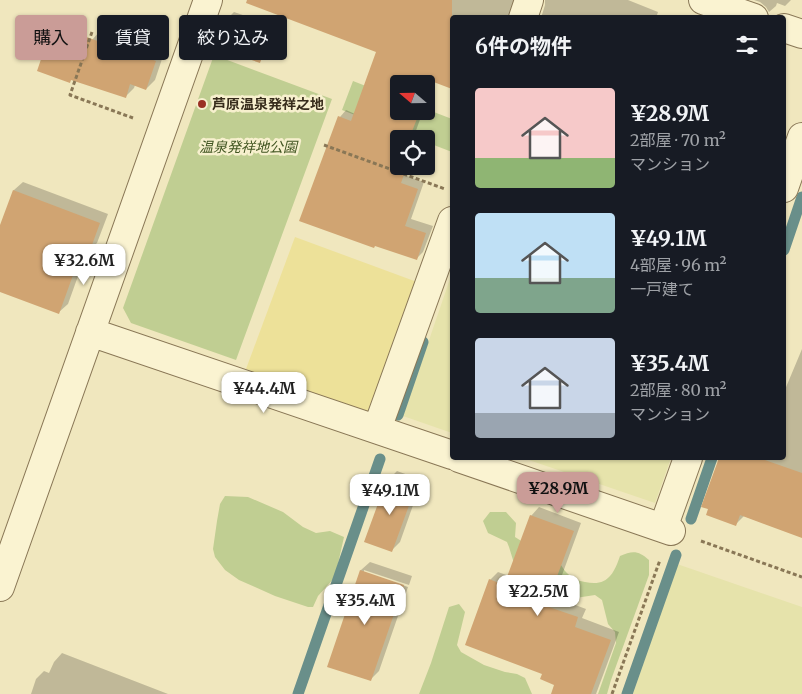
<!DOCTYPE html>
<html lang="ja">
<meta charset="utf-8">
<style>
body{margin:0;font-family:Merriweather,"Noto Sans JP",serif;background:#20242c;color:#f1f3f6;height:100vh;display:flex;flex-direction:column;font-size:19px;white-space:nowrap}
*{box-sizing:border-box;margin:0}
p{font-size:16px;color:#9ea1a6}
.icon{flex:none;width:28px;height:28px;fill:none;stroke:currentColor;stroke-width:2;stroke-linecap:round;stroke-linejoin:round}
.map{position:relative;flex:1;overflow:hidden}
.sheet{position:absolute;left:450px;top:15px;width:336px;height:445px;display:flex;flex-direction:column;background:#171b24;border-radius:5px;box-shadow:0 1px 4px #0004}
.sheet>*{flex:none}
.banner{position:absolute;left:15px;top:15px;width:360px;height:45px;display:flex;gap:10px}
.needle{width:32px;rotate:290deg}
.fabs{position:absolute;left:390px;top:75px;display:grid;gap:10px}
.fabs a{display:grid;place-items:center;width:45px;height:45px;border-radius:5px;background:#171b24;box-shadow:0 1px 4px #0004;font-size:25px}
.price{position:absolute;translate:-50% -42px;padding:0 11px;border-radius:10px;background:#fff;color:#222;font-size:16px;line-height:32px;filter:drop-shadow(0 1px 2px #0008)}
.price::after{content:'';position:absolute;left:50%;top:30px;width:15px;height:11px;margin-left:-8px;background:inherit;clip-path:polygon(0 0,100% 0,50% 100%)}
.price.active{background:#ca9c97;color:#111}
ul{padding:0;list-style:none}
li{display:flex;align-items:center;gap:15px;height:125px;padding:0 25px}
li span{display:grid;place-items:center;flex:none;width:140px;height:100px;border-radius:5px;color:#555}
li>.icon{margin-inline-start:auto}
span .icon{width:60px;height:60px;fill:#fffc;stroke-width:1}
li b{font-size:21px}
h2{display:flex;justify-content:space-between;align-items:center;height:60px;padding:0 25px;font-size:21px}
.chip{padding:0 18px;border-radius:5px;background:#171b24;box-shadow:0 1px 4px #0004;font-size:18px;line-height:45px}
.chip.active{background:#ca9c97;color:#111}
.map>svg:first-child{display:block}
.farmland{fill:#e6e3ab}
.green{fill:#c0ce92}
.sand{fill:#ede199}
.shadow{fill:#0003}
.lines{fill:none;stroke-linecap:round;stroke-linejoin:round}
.stream{stroke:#698f8a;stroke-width:11}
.building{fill:#d0a472}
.minor-casing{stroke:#897756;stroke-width:30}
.path{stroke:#897756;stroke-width:3;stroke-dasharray:4 2.5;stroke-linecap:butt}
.minor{stroke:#faf3d1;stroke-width:28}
.poi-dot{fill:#9a3123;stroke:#f7f0ce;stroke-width:2}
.labels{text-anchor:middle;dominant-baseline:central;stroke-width:5;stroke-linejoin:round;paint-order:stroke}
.poi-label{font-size:14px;font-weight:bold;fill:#372c1b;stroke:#f7f0ce;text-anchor:start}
.park-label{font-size:14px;font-style:italic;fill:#415521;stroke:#f7f0ce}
</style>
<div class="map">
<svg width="802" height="694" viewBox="0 0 802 694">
<rect width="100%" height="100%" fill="#f0e7be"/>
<path class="farmland" d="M452 273V433L403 416Z
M523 458H671L655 503Z
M677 564 802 607V694H633Z"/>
<path class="green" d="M214 55 332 99 236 360 131 323 123 308Z
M353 81 399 99V111H426V109L452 119V152L426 142V139H417L342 110Z
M225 496 248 497 283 512 303 527 316 533 330 531 344 537 335 577 318 596 313 607H308L275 596 255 587 239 580 225 570 215 557 213 549 217 521 220 504Z
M490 512H506L516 523 515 537C523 542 530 547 539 551 544 553 552 555 556 559 561 563 563 570 568 574 573 579 579 581 585 582 607 587 614 574 620 556 633 550 639 551 649 560V575L611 680 607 694H598L616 643 615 632 608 624 602 600 595 595 569 599 560 597 524 578 513 560 509 547 507 542 488 533 483 521Z
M459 604 465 612 457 645 461 652 484 665 505 672 517 674 525 678 532 694H419L431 663 449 607Z"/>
<path class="sand" d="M295 237 417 282 368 414 246 369Z"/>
<path class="shadow" d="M262 0H516L514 18H452V88L435 81 426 103V84H399V111H423L413 139H399V166H411L407 176 424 182 411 219 433 226 423 252 416 259 340 117 346 110 355 114 378 51Z
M545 0H628L658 12 656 18H541L545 5Z
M754 0H791L785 6 777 3 776 6 769 12 766 7 760 2Z
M234 12 275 26 263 58 259 62 230 16Z
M100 31 164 53 155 80 146 89 135 85 134 88 125 97 92 40Z
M23 182 108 214 97 243 88 251H87L68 304 59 312 0 291V229L14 190Z
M802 349V537L744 516 736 524 710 509 703 507 720 458H784V392Z
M397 471 422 480 400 542 391 551 388 480Z
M539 507 581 523 554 597 586 609 582 618 619 632 596 694H552L556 684 544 673 490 580 498 572 509 576 531 516Z
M370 562 412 576 409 585 364 570V572L408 587 379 671 370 680 329 666 361 570Z
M62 653 168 694H31L36 679 44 671 49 673 54 662Z"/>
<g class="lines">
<path class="stream" d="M784 250 802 197
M398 415 423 342
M691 519 712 458
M298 694 380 459
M627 694 676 555"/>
</g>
<path class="building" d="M247 0H452V89L431 81 426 95V84H399V111H420L409 139H399V166H407L401 183 418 189 405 226 426 233 417 260 375 246 374 248 299 221 338 116 351 121 376 52 246 3Z
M229 15 271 30 260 63 217 48Z
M53 24 86 36V37L156 61 146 90 130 84 126 98 71 80 70 83 37 71Z
M13 190 100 223 89 253 82 250 59 314 0 292V225Z
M719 458H759L802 473V538L740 515 736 526 706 515 708 509 701 507Z
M387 479 415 489 392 552 364 542Z
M530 515 574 531 546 606 578 617 575 627 611 640 591 694H551L554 685 540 679 542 674 465 645 489 579 504 585Z
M360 570 404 585 371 681 327 667Z"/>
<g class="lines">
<g class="minor-casing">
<path id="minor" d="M703 0 754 18
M523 18 529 0
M784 28 802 34
M784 188 802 137
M90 332 452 455
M377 429 452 221
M459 458 671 531
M663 528 688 458
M0 587 208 0"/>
</g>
<path class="path" d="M92 32 70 95 133 118
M324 145 445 189
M701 541 802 577
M612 694 660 560"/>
<use href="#minor" class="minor"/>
</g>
<circle class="poi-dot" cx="202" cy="104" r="5"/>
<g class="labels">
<g class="poi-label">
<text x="212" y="104">芦原温泉発祥之地</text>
</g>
<g class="park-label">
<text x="248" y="147">温泉発祥地公園</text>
</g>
</g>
</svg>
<div class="fabs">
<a><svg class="needle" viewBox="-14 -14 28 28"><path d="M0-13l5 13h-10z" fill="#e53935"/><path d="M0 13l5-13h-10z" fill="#9ea1a6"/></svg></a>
<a><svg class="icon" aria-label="locate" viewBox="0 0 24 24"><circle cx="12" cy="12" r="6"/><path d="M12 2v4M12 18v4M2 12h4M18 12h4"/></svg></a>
</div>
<b class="price" style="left:84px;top:286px">¥32.6M</b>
<b class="price" style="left:264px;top:414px">¥44.4M</b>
<b class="price active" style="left:558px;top:514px">¥28.9M</b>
<b class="price" style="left:390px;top:516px">¥49.1M</b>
<b class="price" style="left:538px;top:617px">¥22.5M</b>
<b class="price" style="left:365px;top:626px">¥35.4M</b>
<div class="banner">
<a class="chip active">購入</a>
<a class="chip">賃貸</a>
<a class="chip">絞り込み</a>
</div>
<section class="sheet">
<h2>6件の物件<svg class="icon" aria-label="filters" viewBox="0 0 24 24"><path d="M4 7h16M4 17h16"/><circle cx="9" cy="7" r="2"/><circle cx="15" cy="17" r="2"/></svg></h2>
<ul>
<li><span style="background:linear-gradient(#f6c9c9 70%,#8fb573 0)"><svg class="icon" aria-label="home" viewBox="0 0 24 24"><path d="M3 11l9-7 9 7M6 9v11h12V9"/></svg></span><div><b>¥28.9M</b><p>2部屋 · 70 m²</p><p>マンション</p></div></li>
<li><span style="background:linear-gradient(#bfe0f5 65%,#7fa58c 0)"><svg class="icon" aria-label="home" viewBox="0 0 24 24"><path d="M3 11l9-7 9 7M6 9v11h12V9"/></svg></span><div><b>¥49.1M</b><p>4部屋 · 96 m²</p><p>一戸建て</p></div></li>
<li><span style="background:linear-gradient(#c9d6e8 75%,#9aa5b1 0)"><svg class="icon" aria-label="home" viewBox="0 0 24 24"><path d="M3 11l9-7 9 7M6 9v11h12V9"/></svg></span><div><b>¥35.4M</b><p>2部屋 · 80 m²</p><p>マンション</p></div></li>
</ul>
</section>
</div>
